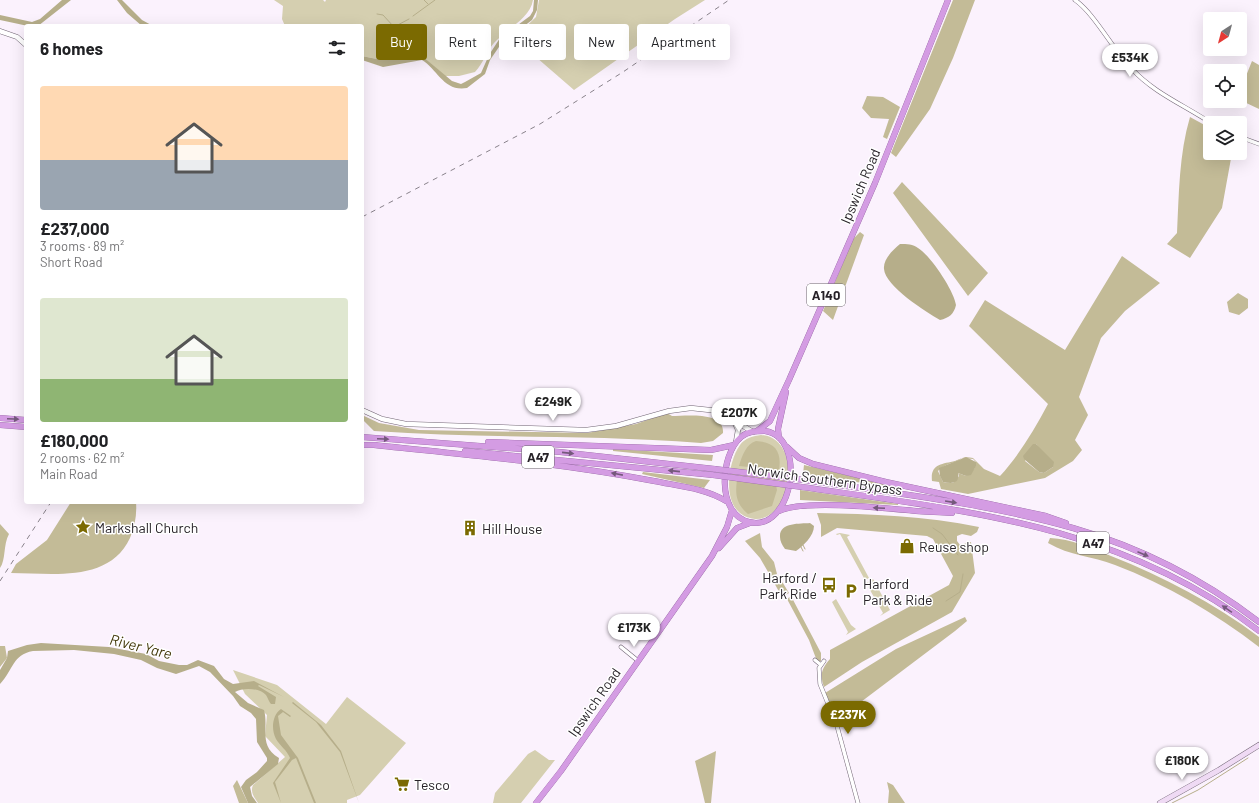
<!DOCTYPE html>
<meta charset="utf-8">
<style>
body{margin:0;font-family:Barlow,sans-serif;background:#f6f6f6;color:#202124;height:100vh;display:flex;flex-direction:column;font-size:15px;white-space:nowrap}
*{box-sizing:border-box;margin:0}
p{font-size:13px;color:#757577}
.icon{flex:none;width:22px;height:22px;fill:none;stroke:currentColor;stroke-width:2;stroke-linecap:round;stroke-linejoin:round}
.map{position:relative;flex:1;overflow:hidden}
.panel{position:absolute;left:24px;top:24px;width:340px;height:480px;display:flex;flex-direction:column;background:#fff;border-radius:4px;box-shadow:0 4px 16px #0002}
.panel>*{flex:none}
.hud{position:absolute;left:376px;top:24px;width:380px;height:36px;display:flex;gap:8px}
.needle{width:26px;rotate:216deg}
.tools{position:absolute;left:1203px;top:12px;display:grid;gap:8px}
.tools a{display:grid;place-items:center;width:44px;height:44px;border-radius:4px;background:#fff;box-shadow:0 4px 16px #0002;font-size:20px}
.price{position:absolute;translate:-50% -34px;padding:0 9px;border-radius:14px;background:#fff;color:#222;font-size:13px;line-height:26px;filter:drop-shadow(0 1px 2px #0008)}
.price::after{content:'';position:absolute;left:50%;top:24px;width:12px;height:9px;margin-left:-6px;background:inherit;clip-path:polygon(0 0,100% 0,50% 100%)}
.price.selected{background:#7b6a01;color:#fff}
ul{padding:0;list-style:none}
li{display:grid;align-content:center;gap:8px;height:212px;padding:0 16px}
li span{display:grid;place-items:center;height:124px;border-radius:4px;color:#555}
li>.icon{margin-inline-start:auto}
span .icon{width:72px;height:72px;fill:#fffc;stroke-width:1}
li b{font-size:17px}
h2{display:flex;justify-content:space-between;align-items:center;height:48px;padding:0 16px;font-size:17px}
.pill{padding:0 14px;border-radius:4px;background:#fff;box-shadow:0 4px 16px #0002;font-size:14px;line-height:36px}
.pill.selected{background:#7b6a01;color:#fff}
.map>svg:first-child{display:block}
.green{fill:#d5cfb0}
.forest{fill:#c3bb97;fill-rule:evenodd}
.water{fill:#b6ae8a}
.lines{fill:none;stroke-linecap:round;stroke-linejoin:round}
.stream{stroke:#b6ae8a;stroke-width:1}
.minor-casing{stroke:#726675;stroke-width:4.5}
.tertiary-casing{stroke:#726675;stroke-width:5.5}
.secondary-casing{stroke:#726675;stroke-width:6}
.trunk-casing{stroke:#90619d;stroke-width:6}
.minor{stroke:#fff;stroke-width:3.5}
.tertiary{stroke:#fff;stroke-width:4.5}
.secondary{stroke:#efdaf4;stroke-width:5}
.trunk{stroke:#d49ce3;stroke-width:5.5}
.rail{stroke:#89828b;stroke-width:1;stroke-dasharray:5 5;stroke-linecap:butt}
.trunk-bridge-casing{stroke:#90619d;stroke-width:6;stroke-linecap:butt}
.trunk-bridge{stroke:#d49ce3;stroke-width:5.5}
.oneway{fill:#75597c}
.labels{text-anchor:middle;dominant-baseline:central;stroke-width:3;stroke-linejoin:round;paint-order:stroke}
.shield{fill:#fff;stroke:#686468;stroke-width:1}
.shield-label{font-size:13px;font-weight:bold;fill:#272228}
.street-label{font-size:14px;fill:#272228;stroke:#fff}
.poi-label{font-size:14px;fill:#272228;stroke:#fff;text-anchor:start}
.water-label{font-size:15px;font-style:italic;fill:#443a0c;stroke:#fff}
</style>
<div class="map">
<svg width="1259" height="803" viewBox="0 0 1259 803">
<rect width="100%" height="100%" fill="#fbf2fd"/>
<path class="green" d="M274 0H323L325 2 326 0H533C530 19 506 29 494 43 486 52 483 64 475 72L459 76H445L421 55 382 60 362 56V26H285L282 19 283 6Z
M539 0H705L675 19 574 90 514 38 536 17Z
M761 435C804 438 792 521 755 519 747 518 741 515 736 509 724 494 729 460 740 445 745 438 753 436 761 435Z
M840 533 850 535 847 537 869 578 865 580 840 534 837 535 836 534Z
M873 579 890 610 880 616 883 613 866 583Z
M836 599 851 625 856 629 846 635 848 632 832 602Z
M233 670 277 685 326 724 347 697 406 743 360 795 347 800V803H258C254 797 250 792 253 785L285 757 265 736 267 715 245 694Z
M535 750 549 760H555L521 803H493L495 793 528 754Z"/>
<path class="forest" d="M953 0H975L953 58 930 109 896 157 891 153Z
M1252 61 1259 65V109L1240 100V91Z
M867 96 883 97 900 107 887 139 883 137 889 119 871 118 862 108Z
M1190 117 1210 128V153H1232L1222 208 1190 258 1167 244 1177 233C1179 194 1179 154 1190 117Z
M902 182 988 273 968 296 893 193Z
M860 232 864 235 833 320 823 311 853 239Z
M1122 256 1160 283 1125 311 1101 338 1079 397 1088 415 1075 440 1082 450 1073 461 1045 478 968 494 941 489 939 482 932 481C930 464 942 464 955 461 962 458 965 456 973 458L984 469 1000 476C1020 454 1034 430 1048 404L969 326 985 300 1065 350ZM1036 444 1053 467 1044 473 1039 472 1025 461ZM962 458 973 459 976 462C976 469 971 473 966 476L958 473 959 476C954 484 953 484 943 482L938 471C945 463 954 464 962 458Z
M1238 293 1248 299V308L1239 315 1229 312 1227 302Z
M667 413 672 416C686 416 725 411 723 433L713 441 701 443C592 434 483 439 374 431L362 419V415L379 423 419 430 587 433 636 424Z
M756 441C775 442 782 451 779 470L739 466C742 456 746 444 756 441Z
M613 449 713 455 712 461 613 451Z
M804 465 897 487 896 488 803 474Z
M643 472 710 480 704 488 642 474Z
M737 480 776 485 777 490 772 506 748 514C736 504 735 494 737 480Z
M800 490 898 504V505L800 500Z
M71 502H136C137 514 135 527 130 538 109 583 52 573 11 573L16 564 47 540Z
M817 513C871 514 926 516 979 527L977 532 971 536 962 534 957 536V541L960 545 971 542 975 573 952 612 862 662 824 687C820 675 821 669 830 659V650L949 585 953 576 933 539 927 536 837 528 821 537V525Z
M0 524 9 534C3 545 6 560 0 568Z
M760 533 762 547 774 562 777 574 771 577 760 558 745 541Z
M1050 538C1071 539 1092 548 1111 556 1164 577 1214 603 1259 637V647C1215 613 1167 585 1115 565 1092 556 1070 556 1048 543Z
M778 575 789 593 782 597 772 579Z
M791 596 821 653V661H817L809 640 787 599Z
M965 617 967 621 955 631 837 720 825 693 896 649Z
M0 646H5L7 658 0 667Z
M716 751 711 803H705L695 761Z
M237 780 248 803H239L233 786Z
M887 782 893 785 905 803H888L889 791Z"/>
<path class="water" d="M62 0H71L38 26H28L0 20V15L32 22 40 19Z
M117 0H122L142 20 153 26H142L127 13Z
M534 0H538L537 10 532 20 501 44 490 60 485 74 467 88C444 92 438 70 422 60L383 67 362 60V56L382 60 421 55 452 81 461 84 465 82 481 73 489 55 500 38 530 16 533 11Z
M900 244C907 244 913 244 918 248 931 256 954 291 956 305 954 314 949 318 940 320 926 312 885 286 884 269 883 259 893 250 900 244Z
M1033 444H1036L1054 462 1053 467 1044 473 1039 472 1024 459 1023 456Z
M966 457 976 462V466L971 475 966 476 958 473C960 484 952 484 943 482L940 476 939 468Z
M810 523 814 526C814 536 803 546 796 551L785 549C782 545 780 541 780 537 779 522 800 524 810 523Z
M41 643 109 647 146 654 159 661 179 665H187L198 660 214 666 224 679 233 684 254 681 284 697 259 685 258 686 276 697 275 704H271C269 702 268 698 266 695 260 688 243 687 235 692L248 703 264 710C269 728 258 746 279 758L278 764 250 787 252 796 257 803H248L241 787 246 780 257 772 267 761V758L257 742 256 719 251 713 240 706 233 696 210 672 199 666 176 674 157 668 141 660 114 654 74 650 33 651C12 655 14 669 0 684V670L7 658 8 651 27 645Z
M293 702 321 725 341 751 359 803 340 752 316 722 292 703Z
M281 709 291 716 290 717 283 712 278 716 281 735 298 758 316 803H314L296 758 292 760 275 782 281 803 273 783 290 758C287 750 280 746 276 739 271 730 272 715 281 709Z"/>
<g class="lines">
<path class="stream" d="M424 0 428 4
M377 14 383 15 394 27 409 19
M413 16 435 0
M933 528 942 534 958 555
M803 545 805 549
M801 547 803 551
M946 601 960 592 963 574
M1172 803 1198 790 1248 758"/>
<g class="minor-casing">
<path id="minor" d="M1075 0C1095 14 1113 50 1132 69 1154 93 1184 105 1211 123
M1240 137 1259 144
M621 647 637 660
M815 660 821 665
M824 661 819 668 820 684 837 726 858 803"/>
</g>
<g class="tertiary-casing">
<path id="tertiary" d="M0 31 17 37 26 45
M362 410 382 419 406 424 586 430 616 426 669 411 691 408 719 411 753 432
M734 421 738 430 736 442"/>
</g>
<g class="secondary-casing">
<path id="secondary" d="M1160 803 1219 770 1259 745"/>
</g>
<g class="trunk-casing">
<path id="trunk" d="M0 418 26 420
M0 425 26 427
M757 431 770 421 789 380 875 183 948 0
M765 431C808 437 793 533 749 522 716 514 720 455 741 437 748 431 756 431 765 431Z
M362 437 560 452 715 469
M779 438 778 429 786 392
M488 442 711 450 734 445
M362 445H376
M374 445C467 455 561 463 654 481 678 486 705 488 726 501
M787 447 799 458 813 464 886 482 1046 516 1066 523
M465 451 713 475
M804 480C894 493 985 503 1073 528 1139 547 1204 580 1259 622
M802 487C967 511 1122 525 1259 631
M779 511C804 499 885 508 916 511 928 512 940 512 952 513
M719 548 737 528 750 523
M536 803 561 771 712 556 727 527 732 510"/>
</g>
<use href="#minor" class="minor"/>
<use href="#tertiary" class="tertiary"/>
<use href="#secondary" class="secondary"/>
<use href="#trunk" class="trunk"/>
<path class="rail" d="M362 217 540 124 623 72 729 0
M0 581 51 502"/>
<g class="trunk-bridge-casing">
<path id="trunk-bridge" d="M715 469 804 480
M713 475 802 487"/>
</g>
<use href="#trunk-bridge" class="trunk-bridge"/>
</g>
<defs><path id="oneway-solid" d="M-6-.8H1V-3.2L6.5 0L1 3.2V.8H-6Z"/></defs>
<g class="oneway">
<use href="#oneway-solid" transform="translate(13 419) rotate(3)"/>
<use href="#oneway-solid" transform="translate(383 439) rotate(3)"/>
<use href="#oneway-solid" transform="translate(568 453) rotate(6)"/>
<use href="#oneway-solid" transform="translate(674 471) rotate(-174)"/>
<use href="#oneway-solid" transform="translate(617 474) rotate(-169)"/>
<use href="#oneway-solid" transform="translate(951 502) rotate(9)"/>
<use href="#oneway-solid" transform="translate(879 508) rotate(-177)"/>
<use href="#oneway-solid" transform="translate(1143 554) rotate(23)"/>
<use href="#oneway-solid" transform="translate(1227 609) rotate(-146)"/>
</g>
<defs>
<g id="sight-bare" transform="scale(1.2)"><path d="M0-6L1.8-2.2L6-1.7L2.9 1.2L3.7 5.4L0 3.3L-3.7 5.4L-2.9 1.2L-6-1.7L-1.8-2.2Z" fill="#7b6a01" stroke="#fff" stroke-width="2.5" paint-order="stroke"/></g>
<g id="building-bare" transform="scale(1.2)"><path d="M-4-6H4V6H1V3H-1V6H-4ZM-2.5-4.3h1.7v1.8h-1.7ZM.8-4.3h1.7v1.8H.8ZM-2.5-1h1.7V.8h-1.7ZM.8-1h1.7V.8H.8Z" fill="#7b6a01" stroke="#fff" stroke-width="2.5" paint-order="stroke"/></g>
<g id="shop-bare" transform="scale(1.2)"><path d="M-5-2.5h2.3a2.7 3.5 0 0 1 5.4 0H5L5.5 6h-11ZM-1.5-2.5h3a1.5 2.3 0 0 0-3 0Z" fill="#7b6a01" stroke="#fff" stroke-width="2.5" paint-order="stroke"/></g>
<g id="bus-bare" transform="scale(1.2)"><path d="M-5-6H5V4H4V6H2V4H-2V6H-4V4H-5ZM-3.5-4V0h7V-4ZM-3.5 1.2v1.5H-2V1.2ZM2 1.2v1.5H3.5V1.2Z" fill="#7b6a01" stroke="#fff" stroke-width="2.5" paint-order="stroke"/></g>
<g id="parking-bare" transform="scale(1.2)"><path d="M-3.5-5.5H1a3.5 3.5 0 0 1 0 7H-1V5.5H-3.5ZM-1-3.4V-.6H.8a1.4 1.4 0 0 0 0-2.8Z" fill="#7b6a01" stroke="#fff" stroke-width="2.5" paint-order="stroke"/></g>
<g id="supermarket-bare" transform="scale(1.2)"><path d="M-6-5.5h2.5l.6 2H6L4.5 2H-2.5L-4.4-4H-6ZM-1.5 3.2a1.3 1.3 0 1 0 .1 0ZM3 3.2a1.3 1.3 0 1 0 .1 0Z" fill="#7b6a01" stroke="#fff" stroke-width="2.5" paint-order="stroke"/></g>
</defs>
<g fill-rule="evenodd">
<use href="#sight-bare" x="83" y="527"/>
<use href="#building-bare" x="470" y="528"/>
<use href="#shop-bare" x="907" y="546"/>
<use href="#bus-bare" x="829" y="585"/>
<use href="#parking-bare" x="851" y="591"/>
<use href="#supermarket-bare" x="402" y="784"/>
</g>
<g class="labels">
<g class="shield">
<rect x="807" y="284" width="38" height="22" rx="3"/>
<rect x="522" y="446" width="32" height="22" rx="3"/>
<rect x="1077" y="532" width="32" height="22" rx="3"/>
</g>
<g class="shield-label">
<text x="826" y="295">A140</text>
<text x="538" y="457">A47</text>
<text x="1093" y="543">A47</text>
</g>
<g class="street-label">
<text transform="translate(860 186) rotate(-67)">Ipswich Road</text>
<text transform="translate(825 479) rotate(8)">Norwich Southern Bypass</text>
<text transform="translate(594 702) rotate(-55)">Ipswich Road</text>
</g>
<g class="poi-label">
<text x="95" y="527">Markshall Church</text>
<text x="482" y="528">Hill House</text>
<text x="919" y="546">Reuse shop</text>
<text x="817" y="577" text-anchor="end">Harford /<tspan x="817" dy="16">Park Ride</tspan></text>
<text x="863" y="583">Harford<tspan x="863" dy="16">Park &amp; Ride</tspan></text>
<text x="414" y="784">Tesco</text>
</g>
<g class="water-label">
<text transform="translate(141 646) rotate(14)">River Yare</text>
</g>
</g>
</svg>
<div class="tools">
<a><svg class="needle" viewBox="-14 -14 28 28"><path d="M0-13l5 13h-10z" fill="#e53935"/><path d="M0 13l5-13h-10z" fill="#757577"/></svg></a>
<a><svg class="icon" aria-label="locate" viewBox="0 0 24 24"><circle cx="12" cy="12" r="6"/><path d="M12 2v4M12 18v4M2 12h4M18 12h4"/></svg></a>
<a><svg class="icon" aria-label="layers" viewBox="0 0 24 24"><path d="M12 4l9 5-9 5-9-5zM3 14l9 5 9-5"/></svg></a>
</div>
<b class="price" style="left:1130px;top:78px">£534K</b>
<b class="price" style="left:553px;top:422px">£249K</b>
<b class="price" style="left:739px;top:433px">£207K</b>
<b class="price" style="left:634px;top:648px">£173K</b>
<b class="price selected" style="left:848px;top:735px">£237K</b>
<b class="price" style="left:1182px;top:781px">£180K</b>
<div class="hud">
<a class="pill selected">Buy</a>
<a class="pill">Rent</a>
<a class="pill">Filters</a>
<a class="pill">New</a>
<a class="pill">Apartment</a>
</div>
<section class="panel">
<h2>6 homes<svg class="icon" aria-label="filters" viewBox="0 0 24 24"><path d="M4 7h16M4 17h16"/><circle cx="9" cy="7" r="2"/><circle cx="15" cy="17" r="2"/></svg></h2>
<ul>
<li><span style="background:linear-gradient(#ffd9b3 60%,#9aa5b1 0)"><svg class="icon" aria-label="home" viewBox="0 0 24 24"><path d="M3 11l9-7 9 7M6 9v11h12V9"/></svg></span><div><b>£237,000</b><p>3 rooms · 89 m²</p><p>Short Road</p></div></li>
<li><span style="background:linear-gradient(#dfe7d0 65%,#8fb573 0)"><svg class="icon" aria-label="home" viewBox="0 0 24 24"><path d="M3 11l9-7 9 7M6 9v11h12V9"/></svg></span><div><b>£180,000</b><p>2 rooms · 62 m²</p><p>Main Road</p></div></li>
</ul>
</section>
</div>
